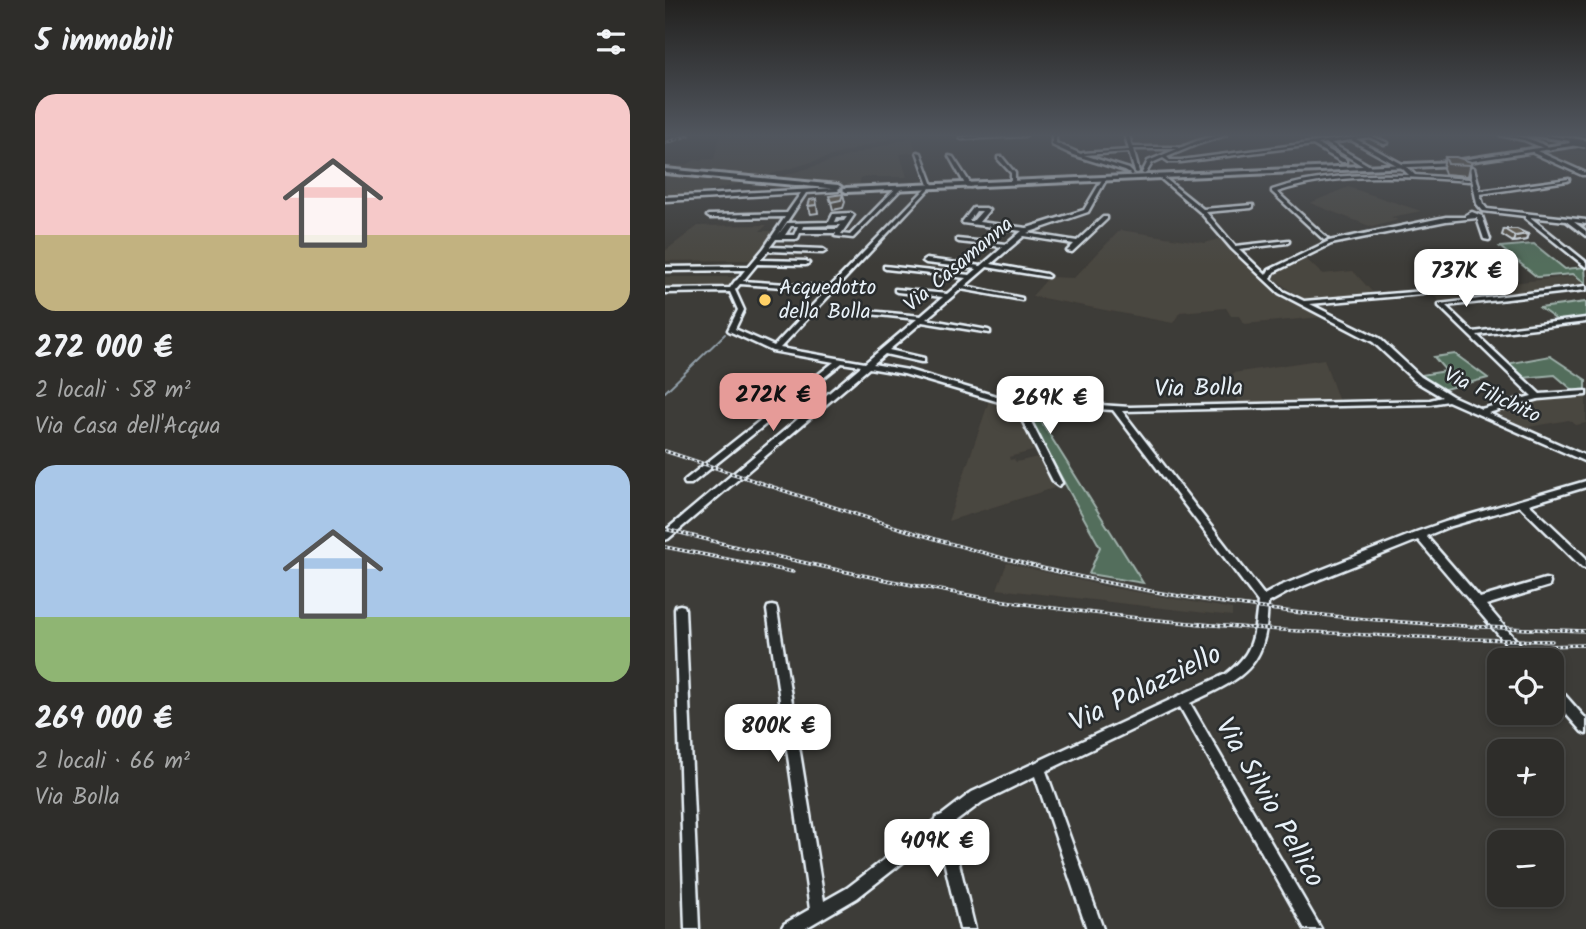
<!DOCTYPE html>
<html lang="it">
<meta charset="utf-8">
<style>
body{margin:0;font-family:Kalam,sans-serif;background:#3a3936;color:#f1f3f6;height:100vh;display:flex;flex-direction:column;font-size:26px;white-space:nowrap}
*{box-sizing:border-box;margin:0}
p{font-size:23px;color:#a7a8a8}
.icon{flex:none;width:38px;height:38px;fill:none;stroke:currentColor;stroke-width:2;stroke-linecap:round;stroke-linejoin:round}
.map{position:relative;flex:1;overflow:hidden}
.details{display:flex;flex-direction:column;background:#2e2d2a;width:665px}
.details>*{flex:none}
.controls{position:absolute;left:822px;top:648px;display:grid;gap:14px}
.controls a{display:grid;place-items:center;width:77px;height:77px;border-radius:14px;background:#2e2d2a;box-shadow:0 4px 10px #0003,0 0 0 2px #494947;font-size:35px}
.price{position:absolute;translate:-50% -60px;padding:0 16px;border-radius:14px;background:#fff;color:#222;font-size:23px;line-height:46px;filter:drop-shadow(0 2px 4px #0008)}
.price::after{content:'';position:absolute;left:50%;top:42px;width:21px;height:16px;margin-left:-10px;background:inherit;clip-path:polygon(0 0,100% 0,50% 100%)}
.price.active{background:#e69b98;color:#111}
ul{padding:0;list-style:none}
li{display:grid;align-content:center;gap:14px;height:371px;padding:0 35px}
li span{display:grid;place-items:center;height:217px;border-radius:21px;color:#555}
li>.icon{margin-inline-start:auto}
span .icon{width:126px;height:126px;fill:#fffc;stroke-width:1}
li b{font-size:30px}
h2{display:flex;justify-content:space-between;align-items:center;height:84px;padding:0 35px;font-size:30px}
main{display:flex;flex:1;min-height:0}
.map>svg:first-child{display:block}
.built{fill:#4a463f}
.green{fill:#536e5c;stroke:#9eb0aa;stroke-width:2}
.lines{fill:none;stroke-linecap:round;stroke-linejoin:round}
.stream{stroke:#919fa9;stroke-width:2}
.minor-casing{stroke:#e8f1f8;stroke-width:5}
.major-casing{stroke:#e8f1f8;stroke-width:6}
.highway-casing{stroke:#e8f1f8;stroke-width:6}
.minor{fill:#2a2d2e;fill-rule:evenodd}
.major{fill:#2a2d2e;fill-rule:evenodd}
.highway{fill:#2a2d2e;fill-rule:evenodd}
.rail-casing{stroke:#e8f1f8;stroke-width:3.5}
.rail{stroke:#2a2d2e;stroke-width:2;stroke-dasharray:2.5;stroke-linecap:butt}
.highway-bridge-casing{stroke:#e8f1f8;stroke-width:10;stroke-linecap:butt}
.highway-bridge{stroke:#2a2d2e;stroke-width:7}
.wall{fill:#595145;stroke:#e8f1f8;stroke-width:2}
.shaded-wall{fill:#494238;stroke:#e8f1f8;stroke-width:2}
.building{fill:#685e50;stroke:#e8f1f8;stroke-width:2}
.poi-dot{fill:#ffd166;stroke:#2a2d2e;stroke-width:2.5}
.labels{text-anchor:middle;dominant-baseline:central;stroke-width:5;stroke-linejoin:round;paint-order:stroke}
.far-street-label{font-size:21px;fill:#e8f1f8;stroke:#2a2d2e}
.far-poi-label{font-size:21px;fill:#e8f1f8;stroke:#2a2d2e;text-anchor:start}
.street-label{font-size:24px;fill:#e8f1f8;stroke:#2a2d2e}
.near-street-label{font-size:28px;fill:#e8f1f8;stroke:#2a2d2e}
</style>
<main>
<section class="details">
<h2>5 immobili<svg class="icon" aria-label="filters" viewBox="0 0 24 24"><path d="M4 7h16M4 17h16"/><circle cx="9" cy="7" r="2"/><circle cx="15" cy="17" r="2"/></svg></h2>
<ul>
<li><span style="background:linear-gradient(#f6c9c9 65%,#c2b280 0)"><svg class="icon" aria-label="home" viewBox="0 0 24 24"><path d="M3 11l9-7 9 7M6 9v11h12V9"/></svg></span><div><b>272 000 €</b><p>2 locali · 58 m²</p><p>Via Casa dell'Acqua</p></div></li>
<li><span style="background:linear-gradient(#a9c7e8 70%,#8fb573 0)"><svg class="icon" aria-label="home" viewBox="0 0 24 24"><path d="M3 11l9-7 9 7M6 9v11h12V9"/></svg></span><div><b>269 000 €</b><p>2 locali · 66 m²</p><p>Via Bolla</p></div></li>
</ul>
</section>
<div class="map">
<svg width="921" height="929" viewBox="0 0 921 929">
<rect width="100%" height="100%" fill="#3d3c38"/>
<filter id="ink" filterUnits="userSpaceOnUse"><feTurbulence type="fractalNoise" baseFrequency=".0143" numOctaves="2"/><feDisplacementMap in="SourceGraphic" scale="14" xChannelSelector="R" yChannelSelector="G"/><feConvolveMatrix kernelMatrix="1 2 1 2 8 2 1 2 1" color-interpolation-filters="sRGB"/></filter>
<g filter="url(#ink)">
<path class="built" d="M55 135H237L93 178 0 169V166L21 165 30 160 49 159Z
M464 135H559L520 146H467Z
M247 137 251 152 235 154 242 177H196L194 186 107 179Z
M905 149 921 152V172L880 152Z
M0 172 89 180 21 197 0 198Z
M683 187 756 211 726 217 733 220 707 227 645 203Z
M98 225H102L95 231H109L87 260 0 261V251L33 226Z
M455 230 540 243 557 238 603 286 657 317 579 324 574 316H566L561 308 515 312 508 323 367 296 384 277 409 278Z
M639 257 657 274 688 271 710 295 640 302 606 276 609 271Z
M911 276 921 283V287L778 304 765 292Z
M0 277H74L64 289H0Z
M659 359 674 402 573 404 568 373Z
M921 395V423L911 425 904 420 858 428 829 412 867 401Z
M324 401 349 406 371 450 344 457 345 460 349 459 351 462 373 457 389 488 283 521Z
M342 563 443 587 567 609V616L332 589Z"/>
<path class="green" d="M869 244 900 269 920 267 921 283 908 274 872 277 835 247Z
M921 302V318L893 321 875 308Z
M790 354 823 378 776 390 756 375 781 371 769 357Z
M885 356 921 380V391H909L890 375 857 378 841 364Z
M367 407 478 583 424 574 435 547 358 408Z"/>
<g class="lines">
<path class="stream" d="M0 392 60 334"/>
<g class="minor-casing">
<path id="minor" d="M338 135H361L359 136 297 139 295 138 297 137Z
M387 135H391V143L416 154 418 153 464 150 460 135H464L467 147H512L514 148C528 143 546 134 561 135L533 144 502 157 505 160H516L705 135 723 143 719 144 704 137 691 139 741 166 750 175 804 179 806 180 804 181C741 176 673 172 612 192L661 237 662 238 659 240 607 192V190C651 175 698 174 744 175L737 168 686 140 666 143 705 166V168H701L661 143 653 144 681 160V162H677L648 145 516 162H504L498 158 487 163 481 173 479 174 477 173 483 161 512 149H468L474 172 472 173 470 172 464 152 419 155 464 169 469 174 467 175 460 171 408 155 387 145Z
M834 135C852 134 871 140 887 149L883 150 859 140Z
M868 151H872L921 173V175H917L868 153Z
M252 152 256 153 269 188H265L115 348 200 363 252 319 195 313 192 311 193 310 256 316 278 297 232 292 230 291V289L282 294 301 278 221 269 219 268V266L305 275 312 269 261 263 258 261 261 259 316 266 338 247 294 242 292 241V239L342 244 357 231 298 223 297 222 308 208H321L324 210 314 222 362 228 419 210 438 178 440 177 442 178 423 212 362 233 412 241 438 217H442V219L407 252 402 251 409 244 359 236 326 264 381 274 384 276 383 277 322 267 300 286 357 298V300L296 289 261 319 323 330 325 331V333L257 322 224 350 259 358V362H256L220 354 208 364 243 370 341 399 465 407 765 400 777 397 750 381 708 342 614 293 567 249 535 212 495 178V176H497L538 209 588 205V207L586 208 541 212 570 246 624 240V242L622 243 574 249 601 275 604 270 664 241 781 217H801V215L807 212 817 216 825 239 824 240 819 239 812 218 781 221 666 244 609 272 606 279 618 291 639 301 759 291V293L757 294 645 304 714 338 756 377 787 396 816 409 867 396 774 306V304L921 286V290L781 306 808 332 921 318V322L812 335 875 394 921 391V395L873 399 823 413 921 456V462L783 401 765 404 457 411 599 595 615 586 750 533 751 532 780 522 921 481V487L864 504 921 558V568L917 567 855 506 783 527 761 536 815 598 880 579 884 580 885 583 884 586 821 605 868 660H855L753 540 623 592 603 603C602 616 602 629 598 642 589 677 555 688 525 703L656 929H640L515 707 381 771 438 929H422L370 776 317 802 285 826 310 929H295L273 835 192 898 139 929H116L119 924 145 909 102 610 103 607 107 606 111 607 112 610 159 901 182 888 271 820 272 817 277 815 307 792 561 674C590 652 589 636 593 602L448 410 357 404 397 483 393 486 389 483 349 404 338 403 239 374 204 368 3 539 0 540V531L196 366 177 363 26 484H20L19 482 20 480 169 362 107 351 64 331 63 330 73 310 65 292 0 293V289L65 288 70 281 72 280 80 270 0 271V267L84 266 99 248 120 217 45 218 42 216 43 215 122 213 136 193 0 201V197L171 188 174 190 173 191 141 193 113 235 122 223 164 222 168 214 186 213 189 215 176 234 185 235 232 187H236V189L188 238 170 236 171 233H135L133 238 131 239H111L105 247 158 249 161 251 158 253 103 251 95 260 141 261 144 263 141 265 92 264 78 281 165 287 264 185ZM311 211H317L308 221H304ZM172 217H182L179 221 170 222ZM176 225 173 229H137L138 226ZM126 226H133L129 235H120ZM75 284 162 290 109 346 70 329 79 310 70 290Z
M284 156 288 157 307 186 306 187 301 186Z
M333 157H337L350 173V185L346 184V173L333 159Z
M807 167 809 168 815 191 904 179V180L902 181 815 194 818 204 822 209 921 220V224L909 222 921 231V236L901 221 865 217 921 262V267L860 218V216L818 211 812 204 805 168Z
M15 605 19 606 20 609 34 929H20L10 609 11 606Z
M887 684 891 685 921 719V734L917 732 887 698Z"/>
</g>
<g class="major-casing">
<path id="major" d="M918 141 920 144 793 163 790 161Z
M789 162 791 163V165L181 192 178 190 181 188Z
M0 169 173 185 176 187 173 189 0 173Z"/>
</g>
<g class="highway-casing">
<path id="highway" d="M864 135H878L919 140 921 143Z"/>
</g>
<use href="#minor" class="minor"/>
<use href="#major" class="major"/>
<use href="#highway" class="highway"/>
<g class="rail-casing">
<path id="rail" d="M0 143 24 135
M0 451C137 496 274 546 416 577 582 614 751 626 921 631
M0 529C108 557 216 581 327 599 512 628 700 637 887 641
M0 547 128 572
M876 646 921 645"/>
</g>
<use href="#rail" class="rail"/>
<g class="highway-bridge-casing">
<path id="highway-bridge" d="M908 142 921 144"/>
</g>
<use href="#highway-bridge" class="highway-bridge"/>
</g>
<path class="wall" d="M780 157 806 162 803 176 780 174 778 168Z
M839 229 863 234 861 240 848 242 837 235Z"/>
<path class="shaded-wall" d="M178 194 180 202 178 208 168 210 166 202Z
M151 199 153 213 146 214 143 206Z
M863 234 861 240 848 242 850 236Z"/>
<path class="building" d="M780 157H791L806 162V165L783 164Z
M178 194 176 200 166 202 164 196Z
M151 199V205L143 206 145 200Z
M839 229H852L863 234 850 236Z"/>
</g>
<linearGradient id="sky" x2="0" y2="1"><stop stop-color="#22211f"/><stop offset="0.51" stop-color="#51565e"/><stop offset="1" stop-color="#51565e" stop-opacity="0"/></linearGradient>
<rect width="921" height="265" fill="url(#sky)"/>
<circle class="poi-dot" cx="100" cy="300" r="7"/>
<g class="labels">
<g class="far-street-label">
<text transform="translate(294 265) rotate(-40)">Via Casamanna</text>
<text transform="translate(827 396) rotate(25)">Via Filichito</text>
</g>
<g class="far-poi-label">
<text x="114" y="288">Acquedotto<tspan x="114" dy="24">della Bolla</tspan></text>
</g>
<g class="street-label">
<text transform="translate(534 389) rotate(-1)">Via Bolla</text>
</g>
<g class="near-street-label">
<text transform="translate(481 689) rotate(-26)">Via Palazziello</text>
<text transform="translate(604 803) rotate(60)">Via Silvio Pellico</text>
</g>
</g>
</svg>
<div class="controls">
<a><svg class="icon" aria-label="locate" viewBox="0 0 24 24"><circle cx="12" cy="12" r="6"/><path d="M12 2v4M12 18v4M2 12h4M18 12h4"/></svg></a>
<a>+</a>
<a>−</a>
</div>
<b class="price" style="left:801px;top:309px">737K €</b>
<b class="price active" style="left:108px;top:433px">272K €</b>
<b class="price" style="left:385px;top:436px">269K €</b>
<b class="price" style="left:113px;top:764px">800K €</b>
<b class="price" style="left:272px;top:879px">409K €</b>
</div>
</main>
